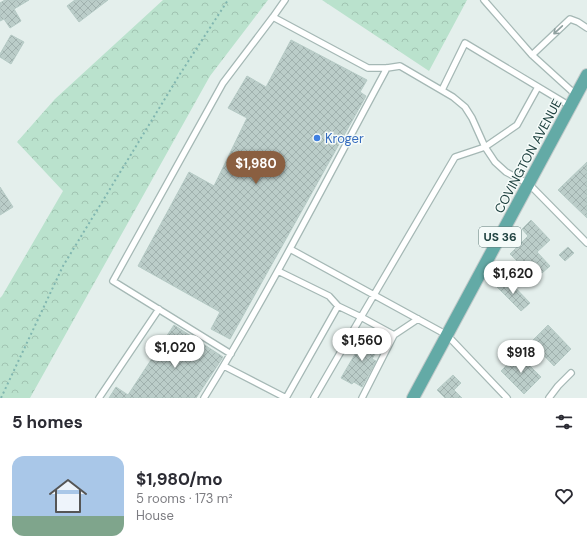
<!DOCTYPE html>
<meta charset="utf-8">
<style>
body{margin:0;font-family:"DM Sans",sans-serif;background:#f7f7f7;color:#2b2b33;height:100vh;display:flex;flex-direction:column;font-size:15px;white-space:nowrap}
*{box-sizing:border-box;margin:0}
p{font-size:13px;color:#7c7c81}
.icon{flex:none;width:22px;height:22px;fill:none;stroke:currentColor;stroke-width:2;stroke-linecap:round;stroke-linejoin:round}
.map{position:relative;height:398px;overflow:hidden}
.drawer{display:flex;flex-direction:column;background:#fff;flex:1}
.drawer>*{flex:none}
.price{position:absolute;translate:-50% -34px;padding:0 9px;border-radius:14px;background:#fff;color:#222;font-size:13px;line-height:26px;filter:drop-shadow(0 1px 2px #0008)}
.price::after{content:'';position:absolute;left:50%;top:24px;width:12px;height:9px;margin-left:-6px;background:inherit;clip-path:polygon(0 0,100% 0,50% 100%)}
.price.current{background:#8a5f41;color:#fff}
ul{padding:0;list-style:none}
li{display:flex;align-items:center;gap:12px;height:100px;padding:0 12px}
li+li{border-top:1px solid #e1e1e2}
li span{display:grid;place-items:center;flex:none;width:112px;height:80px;border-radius:12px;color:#555}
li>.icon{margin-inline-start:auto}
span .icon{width:48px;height:48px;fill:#fffc;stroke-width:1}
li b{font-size:17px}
h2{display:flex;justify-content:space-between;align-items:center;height:48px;padding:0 12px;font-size:17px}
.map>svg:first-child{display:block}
.forest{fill:url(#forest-crowns)}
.building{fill:url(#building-cross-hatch);stroke:#b5cac5}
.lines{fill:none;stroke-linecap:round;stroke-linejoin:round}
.service-casing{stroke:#a5b8b5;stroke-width:8}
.primary-casing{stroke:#c1caca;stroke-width:14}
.path{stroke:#80b6b0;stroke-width:2;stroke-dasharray:2 3;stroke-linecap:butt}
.service{stroke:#fff;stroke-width:5.5}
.primary{stroke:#63aaa6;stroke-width:12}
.oneway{stroke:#90a1a0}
.shop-dot{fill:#3f7fe0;stroke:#f5fbf9;stroke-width:1.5}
.labels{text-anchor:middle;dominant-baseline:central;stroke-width:3;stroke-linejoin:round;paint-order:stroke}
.shield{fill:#f5fbf9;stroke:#607a78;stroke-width:1}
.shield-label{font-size:12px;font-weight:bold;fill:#204341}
.shop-label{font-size:13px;fill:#366cbe;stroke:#f5fbf9;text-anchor:start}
.street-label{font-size:13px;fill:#204341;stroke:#f5fbf9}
</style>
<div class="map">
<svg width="587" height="398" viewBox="0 0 587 398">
<defs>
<pattern id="forest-crowns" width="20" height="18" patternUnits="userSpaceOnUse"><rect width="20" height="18" fill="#bae2cd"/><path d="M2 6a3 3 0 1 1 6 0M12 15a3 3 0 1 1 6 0" fill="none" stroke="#a0c3b1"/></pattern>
<pattern id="building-cross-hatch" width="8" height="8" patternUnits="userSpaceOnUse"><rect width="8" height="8" fill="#bbcdc9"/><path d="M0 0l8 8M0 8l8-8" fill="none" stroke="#a0b1ae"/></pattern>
</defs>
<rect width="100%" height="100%" fill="#e4efec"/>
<path class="forest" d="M163 0H268L210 76 30 398H0V298L2 296 63 191 17 142 55 99Z
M322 0H467L429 71Z"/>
<path class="building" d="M5 0H29L14 9 21 21 10 28 4 19 0 21V3Z
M75 0H108L79 22 67 6Z
M11 35 24 42 11 64 0 57V54Z
M291 40 367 80 360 92 366 96 230 339 211 329 220 312 138 266 189 172 214 186 247 118 228 108 247 76 266 87Z
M587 162V218L558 190Z
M0 187 13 207 0 215Z
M531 220 550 240 537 252 550 266 542 273 529 260 522 266 510 254 528 236 522 229Z
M568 247 574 253 565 261 559 255Z
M506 278 530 303 521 311 497 287Z
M174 325 223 357 196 398H109L116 387 128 395Z
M548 325 571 349 554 366 531 342Z
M367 334 382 342 372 359 376 361 362 387 354 382 352 384 341 378Z
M518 354 541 377 524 394 501 371Z
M453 375 461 383 454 390 462 398H445L437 390Z"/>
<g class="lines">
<g class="service-casing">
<path id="service" d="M484 0 532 55 576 95
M273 17 368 68H387L400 66 453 97 465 107 472 118 485 147 495 162 506 172 529 184 587 243
M532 55 570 19 578 22 587 28
M442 90 465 43 570 106
M290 249 447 335 507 398
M278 271 329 296 338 306
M394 335 361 317 455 157 485 147 517 125 538 87
M231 354 113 281 223 83 273 17 285 0
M224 366 286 398
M99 398 159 309
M204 398C270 291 327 179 387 68
M286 398 338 306 361 317 314 398
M362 398 394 335 418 319
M549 398 558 386 571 373"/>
</g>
<g class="primary-casing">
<path id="primary" d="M413 398 587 75"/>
</g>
<path class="path" d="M1 398 63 266 180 74 228 0"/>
<use href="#service" class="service"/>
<use href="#primary" class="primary"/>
</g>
<defs><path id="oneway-shaft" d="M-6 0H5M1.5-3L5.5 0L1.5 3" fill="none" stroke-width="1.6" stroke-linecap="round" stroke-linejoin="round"/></defs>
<use class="oneway" href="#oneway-shaft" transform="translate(558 30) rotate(137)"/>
<circle class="shop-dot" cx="317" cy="138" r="4"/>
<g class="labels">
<rect class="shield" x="479" y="227" width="42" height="20" rx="3"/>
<g class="shield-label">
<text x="500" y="237">US 36</text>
</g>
<g class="shop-label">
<text x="325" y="138">Kroger</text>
</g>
<g class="street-label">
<text transform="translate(528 156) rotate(-62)">COVINGTON AVENUE</text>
</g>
</g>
</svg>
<b class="price current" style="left:256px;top:185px">$1,980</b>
<b class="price" style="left:513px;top:295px">$1,620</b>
<b class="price" style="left:362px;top:362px">$1,560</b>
<b class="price" style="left:175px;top:369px">$1,020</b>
<b class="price" style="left:521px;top:374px">$918</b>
</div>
<section class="drawer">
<h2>5 homes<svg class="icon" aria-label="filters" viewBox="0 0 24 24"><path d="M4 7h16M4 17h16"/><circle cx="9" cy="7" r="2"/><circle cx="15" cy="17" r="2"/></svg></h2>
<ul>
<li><span style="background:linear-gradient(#a9c7e8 75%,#7fa58c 0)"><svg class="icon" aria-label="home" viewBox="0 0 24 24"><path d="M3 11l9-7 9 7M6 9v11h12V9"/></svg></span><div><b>$1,980/mo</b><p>5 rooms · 173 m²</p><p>House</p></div><svg class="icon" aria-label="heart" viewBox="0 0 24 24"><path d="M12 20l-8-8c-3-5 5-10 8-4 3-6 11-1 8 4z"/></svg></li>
</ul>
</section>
